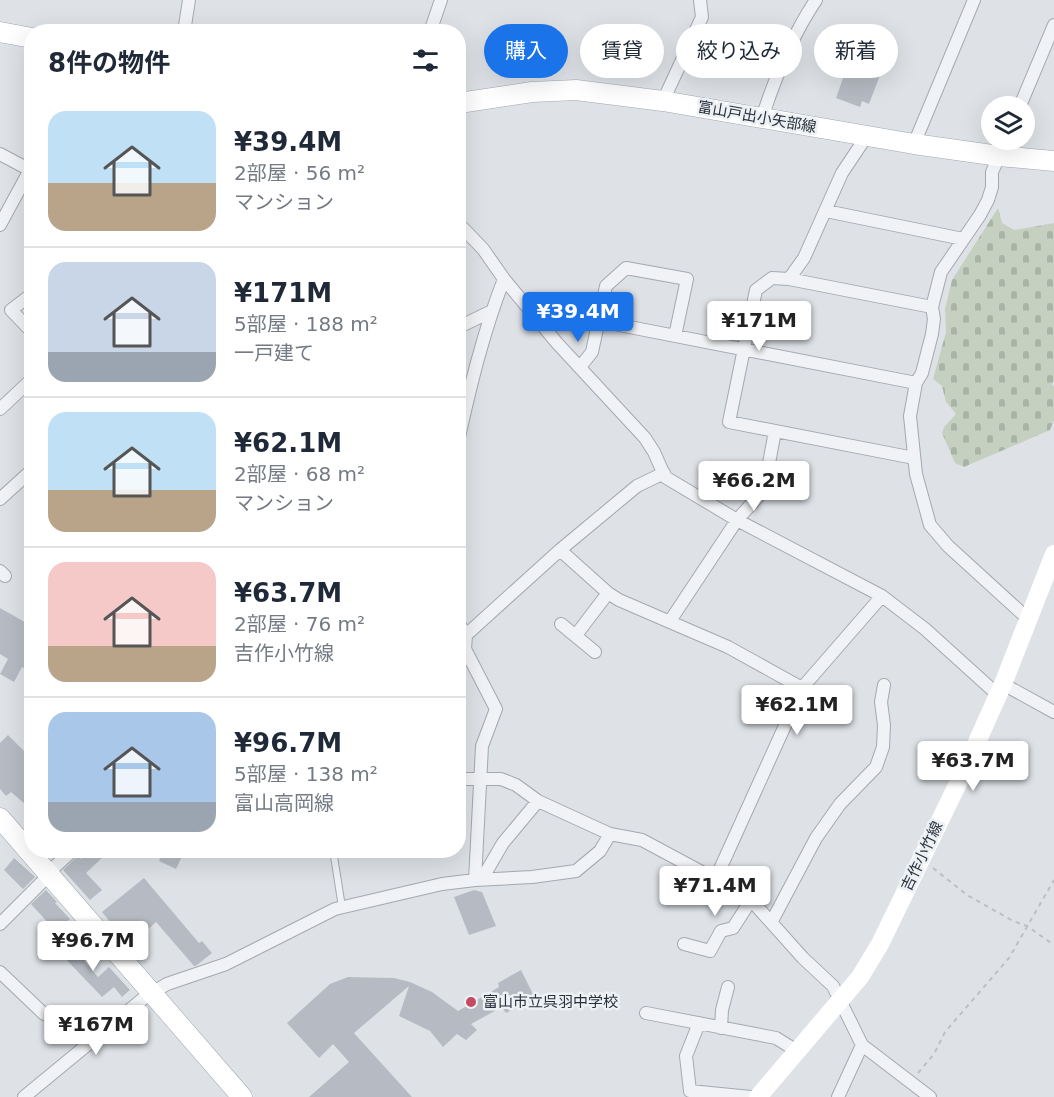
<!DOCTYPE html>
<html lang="ja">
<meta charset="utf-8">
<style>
body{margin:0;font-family:"DejaVu Sans","Noto Sans JP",sans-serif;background:#f6f6f7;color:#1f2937;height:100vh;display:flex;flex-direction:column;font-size:22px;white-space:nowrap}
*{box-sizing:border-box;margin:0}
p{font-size:20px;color:#747a83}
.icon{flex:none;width:33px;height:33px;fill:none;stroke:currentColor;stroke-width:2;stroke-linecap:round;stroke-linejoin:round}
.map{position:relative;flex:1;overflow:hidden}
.sheet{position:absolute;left:24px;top:24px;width:442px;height:834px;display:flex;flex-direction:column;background:#fff;border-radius:24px;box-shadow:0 6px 24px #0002}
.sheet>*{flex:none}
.guide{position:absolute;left:484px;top:24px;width:478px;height:54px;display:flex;gap:12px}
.tools{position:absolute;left:981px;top:96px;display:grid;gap:12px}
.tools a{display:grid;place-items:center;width:54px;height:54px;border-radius:50%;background:#fff;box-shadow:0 6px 24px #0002;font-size:30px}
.price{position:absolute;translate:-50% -51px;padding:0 14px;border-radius:6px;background:#fff;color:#222;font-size:20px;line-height:39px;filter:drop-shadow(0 2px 3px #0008)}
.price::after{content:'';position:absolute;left:50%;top:36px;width:18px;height:14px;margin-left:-9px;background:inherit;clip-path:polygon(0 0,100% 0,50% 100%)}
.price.on{background:#1a73e8;color:#fff}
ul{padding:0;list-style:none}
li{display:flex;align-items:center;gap:18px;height:150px;padding:0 24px}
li+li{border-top:2px solid #e0e1e3}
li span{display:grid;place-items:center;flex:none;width:168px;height:120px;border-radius:18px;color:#555}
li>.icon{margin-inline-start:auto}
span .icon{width:72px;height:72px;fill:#fffc;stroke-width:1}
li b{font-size:26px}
h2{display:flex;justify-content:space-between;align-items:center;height:72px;padding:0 24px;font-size:26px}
.pill{padding:0 21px;border-radius:27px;background:#fff;box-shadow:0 6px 24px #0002;font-size:21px;line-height:54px}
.pill.on{background:#1a73e8;color:#fff}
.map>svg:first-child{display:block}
.cemetery{fill:url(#cemetery-stones)}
.building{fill:#b6bbc3}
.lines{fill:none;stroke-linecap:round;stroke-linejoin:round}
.lane-casing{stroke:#a4a9b0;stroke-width:8}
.street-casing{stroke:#a4a9b0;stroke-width:14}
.primary-casing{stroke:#9ea7b2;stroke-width:21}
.path{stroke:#bcc0c5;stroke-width:2;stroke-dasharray:4.5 4.5;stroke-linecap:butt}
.lane{stroke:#f0f2f5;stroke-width:6}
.street{stroke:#f0f2f5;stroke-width:12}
.secondary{stroke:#fff;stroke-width:18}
.primary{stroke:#fff;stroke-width:20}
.poi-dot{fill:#c54a61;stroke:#edf1f4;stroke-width:2}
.labels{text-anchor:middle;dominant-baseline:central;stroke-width:5;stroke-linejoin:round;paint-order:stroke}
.street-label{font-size:15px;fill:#28303c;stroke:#edf1f4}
.poi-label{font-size:15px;fill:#28303c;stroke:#edf1f4;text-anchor:start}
</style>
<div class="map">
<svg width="1054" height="1097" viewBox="0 0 1054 1097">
<defs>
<pattern id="cemetery-stones" width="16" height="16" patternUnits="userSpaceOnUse" patternTransform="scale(1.5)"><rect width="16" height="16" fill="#c5d0c0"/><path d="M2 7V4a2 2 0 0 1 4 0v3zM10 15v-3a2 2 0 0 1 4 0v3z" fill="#a9b3a6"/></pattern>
</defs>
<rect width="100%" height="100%" fill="#dee2e7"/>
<path class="cemetery" d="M998 208 1002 223 1014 230 1054 223V380L1052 385 1054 386V420L1050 430 964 467 955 463 942 433 944 427 956 414 946 402 942 386 933 379 946 332 945 309 952 280Z"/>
<path class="building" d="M834 31 865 43 864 46 871 48 869 52 878 56 874 67 882 70 869 104 862 101 860 107 836 98 850 58 846 57 848 50 830 43Z
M0 608 32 626V673L22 667 14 682 0 674 8 659 0 654Z
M8 735 25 752 32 744V810L11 792 6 796 0 789V743Z
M91 850H96L103 857 86 873 102 890 90 900 63 870 78 856 81 859Z
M164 850H185L176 869 159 861Z
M14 858 35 877 23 889 4 870Z
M144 878 199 943 202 941 212 953 197 965 194 966 156 922 130 946 102 912Z
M46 890 57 902 55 903 70 919 52 935 46 929 50 925 31 904Z
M474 890 482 892 496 926 469 935 454 897Z
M69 939 87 958 84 961 98 977 109 967 130 990 122 997 114 987 102 997 59 952 64 948 61 944Z
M521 970 535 998 506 1013 502 1007 471 1024 477 1030 466 1040 457 1034 443 1047 430 1031 399 1016 409 986 354 1033 412 1097H309L349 1062 333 1044 319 1058 287 1023 330 984 348 977 394 978 410 982 432 992 458 1011 499 987 498 983Z"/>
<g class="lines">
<g class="lane-casing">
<path id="lane" d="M333 850 342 907"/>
</g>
<g class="street-casing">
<path id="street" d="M184 32 189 0
M430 32 441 0
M663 101 702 17 700 0
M1020 106 1054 25
M764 112C777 73 793 34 816 0
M1006 140 992 172V187L988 200 980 215 941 272 932 307 934 319 932 334 922 373 916 383 910 416 916 474 930 525 948 546 1027 618
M914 144 974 0
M0 154 30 170
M826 211 963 239
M459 224 483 249 504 279 557 343 645 438 654 452 665 477 737 520 882 596 925 629 998 695
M0 225 32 166
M789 279 804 258 842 173 866 137
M32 294 11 310 32 332
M599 321 916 383
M459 327 492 311
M580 367 592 352 606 286 626 268 687 279 675 336
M0 409 32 379
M459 437C471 383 484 330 504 279
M914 458 729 422 756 290 772 278 789 279 932 307
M0 499 32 470
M560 550 608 593 619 600 728 647 802 688
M0 571 5 576
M670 621 737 520 764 490 775 431
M459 624 466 635 465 649 496 709 482 746 475 880
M561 624 595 652
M466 635 560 550 637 486 664 473
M576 635 608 593
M1003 684 1054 712
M459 779H501L516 785 538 801 610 834 642 840 737 891 751 900 803 958 833 986 862 1045 930 1097
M49 872 73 850
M716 878 802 688 882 596
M482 879 503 843 538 801
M772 921 816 838 840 804 876 767 883 747 884 725 881 702 884 685
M0 924 50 874
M684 944 710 951 721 931 733 928 751 900
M0 972 44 1014
M646 1013 776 1038 797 1051
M699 1023 686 1056 690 1091 751 1097
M721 1028 722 1010 728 987
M24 1097 144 998 167 984 226 964 335 909 442 884 475 880 532 877 576 871 600 851 610 834
M838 1097 862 1045"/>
</g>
<g class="primary-casing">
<path id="primary" d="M0 32 32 38
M459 103 532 92 576 90 663 101 914 144 999 156 1054 161
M0 818 242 1097"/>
</g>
<path class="path" d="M933 868 967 895 1013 921 1027 926 1054 945
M918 1073 934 1054 945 1032 1009 958 1054 880"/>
<use href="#lane" class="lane"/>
<use href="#street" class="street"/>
<path class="secondary" d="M758 1097 860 977 880 944 964 771 1003 684 1054 554"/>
<use href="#primary" class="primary"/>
</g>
<circle class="poi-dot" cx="471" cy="1002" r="6"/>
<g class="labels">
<g class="street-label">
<text transform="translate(757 117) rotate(10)">富山戸出小矢部線</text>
<text transform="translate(922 856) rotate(-64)">吉作小竹線</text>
</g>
<g class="poi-label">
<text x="483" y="1002">富山市立呉羽中学校</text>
</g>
</g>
</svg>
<div class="tools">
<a><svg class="icon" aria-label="layers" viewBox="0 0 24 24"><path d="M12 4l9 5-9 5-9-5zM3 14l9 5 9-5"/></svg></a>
</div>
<b class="price on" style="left:578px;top:343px">¥39.4M</b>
<b class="price" style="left:759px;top:352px">¥171M</b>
<b class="price" style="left:754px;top:512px">¥66.2M</b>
<b class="price" style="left:797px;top:736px">¥62.1M</b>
<b class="price" style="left:973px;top:792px">¥63.7M</b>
<b class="price" style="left:715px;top:917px">¥71.4M</b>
<b class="price" style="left:93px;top:972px">¥96.7M</b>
<b class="price" style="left:96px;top:1056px">¥167M</b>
<div class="guide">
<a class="pill on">購入</a>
<a class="pill">賃貸</a>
<a class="pill">絞り込み</a>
<a class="pill">新着</a>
</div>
<section class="sheet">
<h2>8件の物件<svg class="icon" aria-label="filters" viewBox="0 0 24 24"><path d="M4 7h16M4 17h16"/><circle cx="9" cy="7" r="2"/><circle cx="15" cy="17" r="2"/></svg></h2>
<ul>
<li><span style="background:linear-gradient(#bfe0f5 60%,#b9a48a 0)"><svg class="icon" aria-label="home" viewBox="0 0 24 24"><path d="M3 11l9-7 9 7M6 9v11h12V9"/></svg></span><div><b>¥39.4M</b><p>2部屋 · 56 m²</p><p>マンション</p></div></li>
<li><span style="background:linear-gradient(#c9d6e8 75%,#9aa5b1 0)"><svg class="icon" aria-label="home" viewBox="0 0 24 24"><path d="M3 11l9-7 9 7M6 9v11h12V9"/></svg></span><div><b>¥171M</b><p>5部屋 · 188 m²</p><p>一戸建て</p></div></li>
<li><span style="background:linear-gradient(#bfe0f5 65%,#b9a48a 0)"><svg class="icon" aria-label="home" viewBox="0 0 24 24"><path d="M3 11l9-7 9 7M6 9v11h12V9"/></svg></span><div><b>¥62.1M</b><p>2部屋 · 68 m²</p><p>マンション</p></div></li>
<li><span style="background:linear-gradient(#f6c9c9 70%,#b9a48a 0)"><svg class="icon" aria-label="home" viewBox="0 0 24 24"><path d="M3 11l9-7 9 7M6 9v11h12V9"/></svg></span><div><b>¥63.7M</b><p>2部屋 · 76 m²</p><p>吉作小竹線</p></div></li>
<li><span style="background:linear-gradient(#a9c7e8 75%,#9aa5b1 0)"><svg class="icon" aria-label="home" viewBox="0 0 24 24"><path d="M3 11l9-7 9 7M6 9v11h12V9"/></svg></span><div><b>¥96.7M</b><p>5部屋 · 138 m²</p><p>富山高岡線</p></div></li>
</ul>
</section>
</div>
